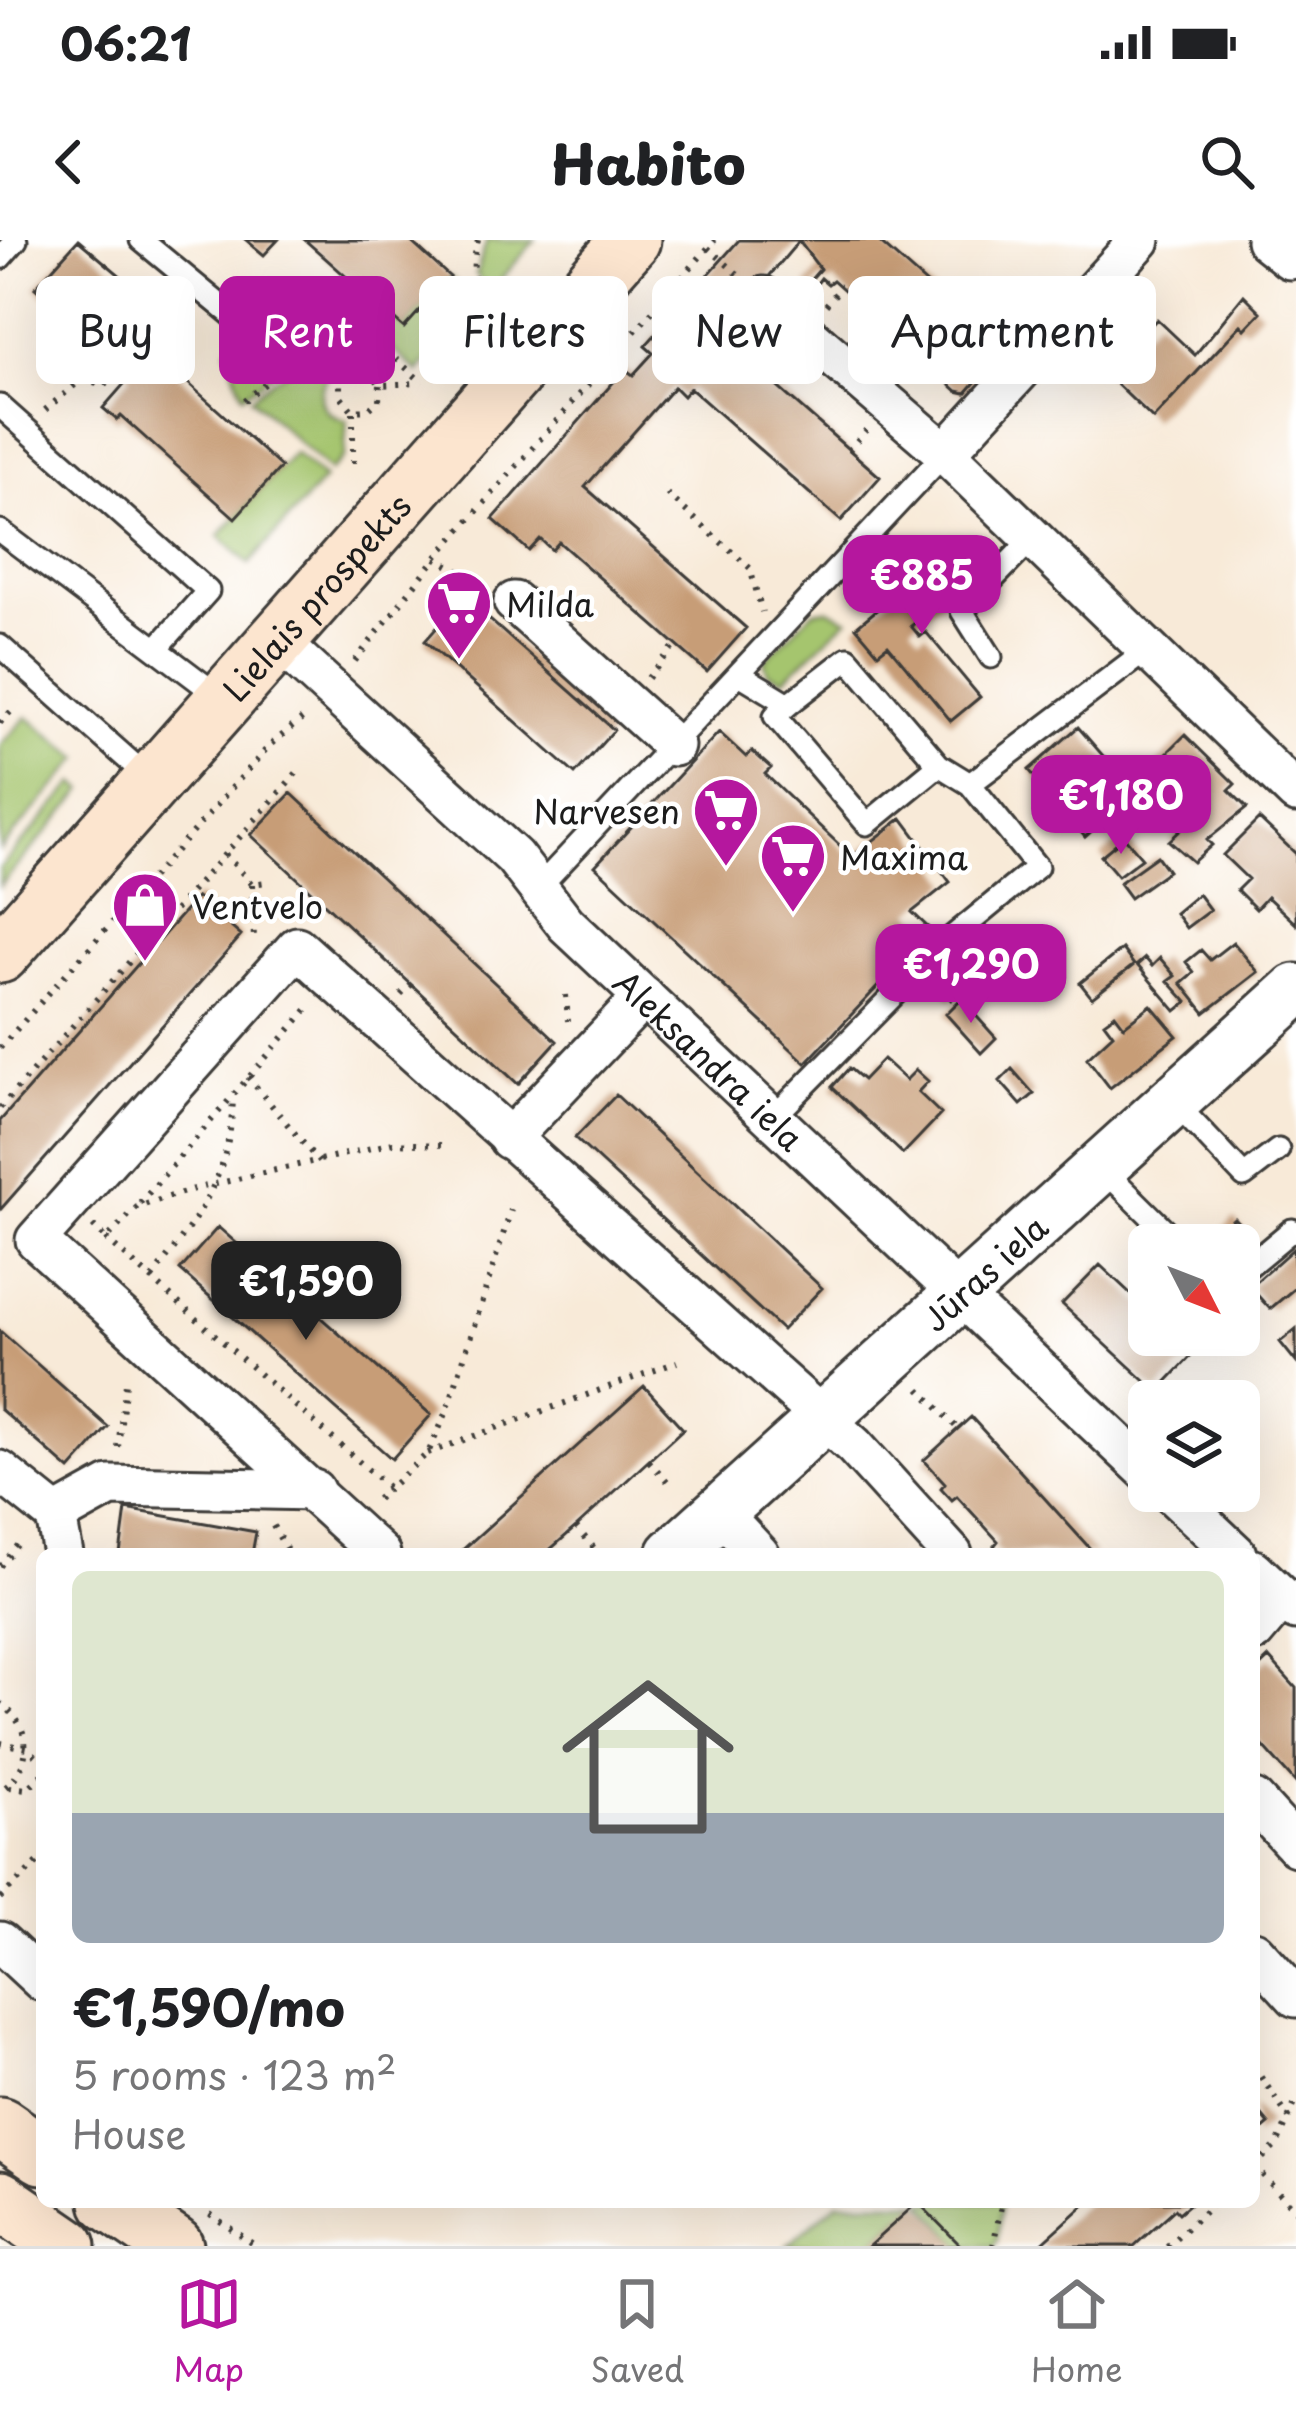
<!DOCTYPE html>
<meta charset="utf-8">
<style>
body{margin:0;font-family:"Playpen Sans",sans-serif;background:#f2f2f2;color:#202124;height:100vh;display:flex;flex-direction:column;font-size:45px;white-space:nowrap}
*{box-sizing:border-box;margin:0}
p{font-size:39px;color:#757577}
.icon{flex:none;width:66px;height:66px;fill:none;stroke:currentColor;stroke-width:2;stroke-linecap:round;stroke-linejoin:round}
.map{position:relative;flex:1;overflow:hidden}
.sheet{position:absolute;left:36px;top:1308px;width:1224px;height:660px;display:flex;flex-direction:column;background:#fff;border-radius:18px;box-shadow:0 12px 48px #0002}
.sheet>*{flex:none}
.top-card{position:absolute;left:36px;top:36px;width:1224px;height:108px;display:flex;gap:24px}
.needle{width:78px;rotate:132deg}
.tools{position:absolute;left:1128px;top:984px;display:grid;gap:24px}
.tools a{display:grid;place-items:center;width:132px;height:132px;border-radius:18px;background:#fff;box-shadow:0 12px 48px #0002;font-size:60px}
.price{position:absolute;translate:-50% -102px;padding:0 27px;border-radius:24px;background:#b5179e;color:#fff;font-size:39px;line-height:78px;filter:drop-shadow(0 3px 6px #0008)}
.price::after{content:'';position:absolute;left:50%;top:72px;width:36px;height:27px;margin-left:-18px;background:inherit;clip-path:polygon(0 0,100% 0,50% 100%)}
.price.current{background:#222;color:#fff}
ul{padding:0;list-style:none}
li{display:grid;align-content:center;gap:24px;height:636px;padding:0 36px}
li+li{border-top:3px solid #e0e0e0}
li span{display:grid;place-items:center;height:372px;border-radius:18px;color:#555}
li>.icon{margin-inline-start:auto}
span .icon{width:216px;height:216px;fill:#fffc;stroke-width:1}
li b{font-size:51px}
.chip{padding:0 42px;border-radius:18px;background:#fff;box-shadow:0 12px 48px #0002;font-size:42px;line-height:108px}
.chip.current{background:#b5179e;color:#fff}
.status{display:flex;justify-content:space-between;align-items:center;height:84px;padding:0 60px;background:#fff;direction:ltr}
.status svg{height:33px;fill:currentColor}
header{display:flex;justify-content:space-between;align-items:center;height:156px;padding:0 36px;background:#fff;font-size:54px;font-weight:800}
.tab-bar{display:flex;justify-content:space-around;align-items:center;height:168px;border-top:3px solid #e0e0e0;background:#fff;font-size:33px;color:#757577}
.tab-bar a{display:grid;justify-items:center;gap:6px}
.tab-bar .current{color:#b5179e}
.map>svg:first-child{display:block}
.green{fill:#a5c56e;stroke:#607045;stroke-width:3}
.building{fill:#c79d77}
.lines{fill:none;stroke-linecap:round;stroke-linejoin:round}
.service-casing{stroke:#3d3b38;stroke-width:27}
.minor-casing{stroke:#3d3b38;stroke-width:45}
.tertiary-casing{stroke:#3d3b38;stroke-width:57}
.secondary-casing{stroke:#3d3b38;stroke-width:63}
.path{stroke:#3d3b38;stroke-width:6;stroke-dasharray:3 9;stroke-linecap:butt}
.service{stroke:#fff;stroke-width:21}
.minor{stroke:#fff;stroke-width:39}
.tertiary{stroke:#fff;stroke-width:51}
.secondary{stroke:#fce5cf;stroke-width:57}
.labels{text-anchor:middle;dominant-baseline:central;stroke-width:9;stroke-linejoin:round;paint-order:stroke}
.street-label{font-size:33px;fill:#1c1c1c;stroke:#fff}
.poi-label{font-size:33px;fill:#1c1c1c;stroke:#fff;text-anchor:start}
</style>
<div class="status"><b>06:21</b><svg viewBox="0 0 49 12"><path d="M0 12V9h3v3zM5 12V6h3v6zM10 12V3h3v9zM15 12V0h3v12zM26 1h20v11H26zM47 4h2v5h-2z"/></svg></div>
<header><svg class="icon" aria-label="back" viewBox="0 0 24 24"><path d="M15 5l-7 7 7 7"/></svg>Habito<svg class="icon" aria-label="search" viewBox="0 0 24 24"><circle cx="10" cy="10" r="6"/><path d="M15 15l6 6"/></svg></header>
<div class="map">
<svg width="1296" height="2006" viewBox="0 0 1296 2006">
<rect width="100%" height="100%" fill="#fff"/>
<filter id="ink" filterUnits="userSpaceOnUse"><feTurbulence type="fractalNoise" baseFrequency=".00833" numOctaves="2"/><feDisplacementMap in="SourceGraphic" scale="24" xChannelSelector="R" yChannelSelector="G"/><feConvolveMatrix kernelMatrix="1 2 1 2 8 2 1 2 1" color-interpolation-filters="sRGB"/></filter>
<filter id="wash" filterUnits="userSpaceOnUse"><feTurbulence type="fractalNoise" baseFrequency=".004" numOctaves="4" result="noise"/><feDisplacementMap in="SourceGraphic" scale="48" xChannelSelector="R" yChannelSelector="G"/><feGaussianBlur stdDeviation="2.7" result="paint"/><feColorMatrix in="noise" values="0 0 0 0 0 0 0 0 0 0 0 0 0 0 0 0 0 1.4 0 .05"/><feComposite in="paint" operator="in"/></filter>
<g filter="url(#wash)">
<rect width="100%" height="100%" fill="#f8ead8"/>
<path class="green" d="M487 0H535L490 52 476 34Z
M450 37 479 63 418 132 339 63 354 44 404 88Z
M278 56 323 66 362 97 354 105 287 123 243 155 226 110Z
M349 111C324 132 302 168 347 181L344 217 330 231 251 158C278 131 312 119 349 111Z
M294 213 324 239 249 324 219 296Z
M828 369 848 379 784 439 768 433 764 421 813 371Z
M27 477 80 518 0 610V505Z
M75 543 84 550 0 646V628Z
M838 1962H918L869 2006H787Z
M922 1962H1002L997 2001 993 2006H961Z"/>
<g id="blocks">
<path class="building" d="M78 0 192 96 167 124 281 227 235 278 121 176 117 180 103 168 132 135 35 48Z
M246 0H278L264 15Z
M305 0H409L450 37 404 88Z
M739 0H877L997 106 979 126 985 131 966 153 957 151 833 40 828 44 821 38 812 50 806 45 820 29 799 1 726 87 738 97 731 106 880 237 841 281 690 148 683 156 674 147 585 247 746 388 707 432 559 302 552 310 540 299 529 311 493 279 625 129 633 135 653 113 645 106Z
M1244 55 1261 72 1245 89 1241 85 1153 179 1105 133 1157 79 1195 115Z
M943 315 965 342 911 386 920 397 926 392 980 457 951 481 888 405 878 413 856 387Z
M464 357 614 490 575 534 425 401Z
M1078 487 1119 534 1099 552 1113 567 1137 543 1142 547 1085 597 1029 530Z
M719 492 746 517 752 511 771 528 765 534 852 617 902 578 950 642 912 672 931 690 806 823 595 626Z
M1185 495 1235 544 1229 550 1247 568 1207 600 1212 605 1193 622 1169 601 1194 578 1159 543 1167 536 1156 524Z
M291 553 557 801 518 844 251 595Z
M1259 579 1296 614V684L1267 657 1256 669 1237 650 1248 639 1223 615Z
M1124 597 1142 618 1118 636 1101 616Z
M1157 616 1168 631 1130 658 1119 643Z
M1198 654 1210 670 1186 688 1175 673Z
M197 657 241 696 0 970V881Z
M1233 702 1258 732 1205 773 1181 743 1194 732 1186 722 1201 710 1210 720Z
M1122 709 1134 725 1092 758 1080 743Z
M1145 718 1152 726 1160 718 1175 736 1168 741 1187 762 1176 771 1137 725Z
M959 735 968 745 951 760 941 749Z
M961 759 996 798 981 813 946 774Z
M1151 765 1177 796 1110 848 1087 818 1113 794 1104 782 1115 774 1124 786Z
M883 819 906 840 916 830 928 841 918 852 941 874 903 914 832 847 849 828 863 840Z
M1012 829 1034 854 1021 865 1000 841Z
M616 855 822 1048 782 1090 575 898Z
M1234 978 1250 995 1239 1005 1221 990Z
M218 987 431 1175 392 1219 180 1030Z
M1293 1009 1296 1047 1270 1069 1250 1047Z
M1100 1025 1149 1071V1095H1175L1194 1113 1157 1152 1062 1064Z
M1296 1089V1122L1280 1102Z
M0 1091 108 1187 70 1230 0 1169Z
M644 1146 683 1189 576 1287 545 1314H458Z
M971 1177 1095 1314H1001L994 1306 998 1301 957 1256 952 1260 941 1248 945 1243 924 1220Z
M126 1269 256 1292 252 1314H120Z
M1269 1418 1296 1448V1543L1254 1496V1432Z
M1254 1866 1269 1884 1254 1897Z
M918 1962 961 2006H869Z
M1088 1962H1192L1179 1973 1175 1969 1134 2006H1039Z"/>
</g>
</g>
<g filter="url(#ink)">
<use href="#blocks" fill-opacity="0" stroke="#3d3b38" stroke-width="3"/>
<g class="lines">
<g class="service-casing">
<path id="service" d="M141 0 238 80
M0 18 16 0
M0 166 208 351 159 406
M0 291 224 460
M0 406 151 540
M991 417 962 371 1033 298
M741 435 789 464 848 418 939 525 970 544
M789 464 775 476 867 584 939 525
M539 647 945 213
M1173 861 1244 936 1278 910
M773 878 946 702 1037 627 970 544 1148 409
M1100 926 1180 1005
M1239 1034 1292 990"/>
</g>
<g class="minor-casing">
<g id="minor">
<path d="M1266 0 1290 19 1296 12"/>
<path d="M764 57 945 213 1296 553"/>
<path d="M945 213 1140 0"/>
<path d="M514 362 674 506"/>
<path id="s1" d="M277 400 514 617 566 684 1149 1233"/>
<path d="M509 899 644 757"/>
<path d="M0 1231 56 1276 110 1246 314 1250"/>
<path d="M1169 1251 1236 1314"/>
<path d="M720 1272 759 1314"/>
<path d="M56 1276 63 1314"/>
<path d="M380 1314 36 1000 297 707 854 1206 952 1314"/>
<path d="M1254 1330 1296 1370"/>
<path d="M1254 1392 1283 1358"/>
<path d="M1254 1560 1296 1606"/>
<path d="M0 1702 42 1741"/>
<path d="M1254 1711 1296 1757"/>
</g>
</g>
<g class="tertiary-casing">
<g id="tertiary">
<path id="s2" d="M673 1314 1296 750"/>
</g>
</g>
<g class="secondary-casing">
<g id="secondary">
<path id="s3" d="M0 714 631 0"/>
<path d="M0 1886 42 1915"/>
<path d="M0 1960 67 2006"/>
<path d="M110 1962 174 2006"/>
</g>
</g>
<path class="path" d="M478 0C471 30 470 42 493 64
M708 8 739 35
M267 40 277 48 327 58 423 143
M826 65 841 47
M364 93 365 131
M764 135 782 115
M910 140 926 123
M380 145 379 160 368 170 353 171 340 155V145L354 131 374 136 380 145 419 143
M244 161C285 124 325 107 381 109
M45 170 81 140 105 146 122 127
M849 210 866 190
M353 223V171
M667 254 750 328 762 372
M436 318 485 346
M355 421 436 318 715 0
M648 438 676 404
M0 483 16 466
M225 614 252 644 267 642
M252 644 254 700
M401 755 411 745
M566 755 568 781
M0 808 270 505 306 476
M248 837 319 922
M0 868 300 529
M140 963 312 764
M93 986 106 999 137 967 194 949 393 903 441 905
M106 999 389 1248
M152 1038C198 976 230 939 233 858
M920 1149 958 1189
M118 1207 126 1143
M428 1213 677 1122
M649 1221 668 1242
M377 1259 428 1213 446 1174 511 970
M273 1286 289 1314
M576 1287 595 1309
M0 1326 22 1299
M0 1463C33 1486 35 1528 0 1551
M0 1503 27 1508 42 1521
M9 1547 27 1549 42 1535
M0 1658 42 1619
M1254 1827 1289 1878
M1254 1926 1277 1905 1296 1861
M1254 1926 1296 1971
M210 1974 256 2006
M993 2006 1002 1962
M1167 2006 1215 1962"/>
<use href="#service" class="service"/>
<use href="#minor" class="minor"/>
<use href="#tertiary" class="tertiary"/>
<use href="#secondary" class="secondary"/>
</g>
</g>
<defs>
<g id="supermarket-pin" transform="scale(3.45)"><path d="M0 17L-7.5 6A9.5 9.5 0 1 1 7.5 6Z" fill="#b5179e" stroke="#fff"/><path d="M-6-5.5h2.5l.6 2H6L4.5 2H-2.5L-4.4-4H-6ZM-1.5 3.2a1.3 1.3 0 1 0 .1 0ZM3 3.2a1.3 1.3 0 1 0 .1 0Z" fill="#fff"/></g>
<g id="shop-pin" transform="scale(3.45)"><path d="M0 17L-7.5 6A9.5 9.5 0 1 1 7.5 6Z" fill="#b5179e" stroke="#fff"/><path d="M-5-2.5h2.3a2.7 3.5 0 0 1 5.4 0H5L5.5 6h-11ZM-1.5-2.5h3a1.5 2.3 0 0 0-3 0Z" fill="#fff"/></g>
</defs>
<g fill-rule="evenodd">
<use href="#supermarket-pin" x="459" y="363"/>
<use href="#supermarket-pin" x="726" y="570"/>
<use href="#supermarket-pin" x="793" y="616"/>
<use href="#shop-pin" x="145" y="665"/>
</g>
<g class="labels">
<g class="street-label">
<text stroke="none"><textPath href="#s3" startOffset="477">Lielais prospekts</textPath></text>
<text stroke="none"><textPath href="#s1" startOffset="603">Aleksandra iela</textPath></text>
<text stroke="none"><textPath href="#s2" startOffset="420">Jūras iela</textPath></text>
</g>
<g class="poi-label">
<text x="506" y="363">Milda</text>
<text x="680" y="570" text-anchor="end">Narvesen</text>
<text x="840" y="616">Maxima</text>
<text x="192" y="665">Ventvelo</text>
</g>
</g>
</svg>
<div class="tools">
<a><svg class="needle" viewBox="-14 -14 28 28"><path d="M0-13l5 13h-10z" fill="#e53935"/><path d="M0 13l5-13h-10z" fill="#757577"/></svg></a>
<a><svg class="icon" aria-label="layers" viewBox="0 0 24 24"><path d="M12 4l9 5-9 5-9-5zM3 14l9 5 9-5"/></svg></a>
</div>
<b class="price" style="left:922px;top:397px">€885</b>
<b class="price" style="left:1121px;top:617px">€1,180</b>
<b class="price" style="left:971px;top:786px">€1,290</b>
<b class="price current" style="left:306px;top:1103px">€1,590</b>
<div class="top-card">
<a class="chip">Buy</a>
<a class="chip current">Rent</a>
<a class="chip">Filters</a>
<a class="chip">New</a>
<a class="chip">Apartment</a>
</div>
<section class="sheet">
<ul>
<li><span style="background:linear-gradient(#dfe7d0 65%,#9aa5b1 0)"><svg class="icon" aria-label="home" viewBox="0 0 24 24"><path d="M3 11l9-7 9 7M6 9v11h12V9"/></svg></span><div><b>€1,590/mo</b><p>5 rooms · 123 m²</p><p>House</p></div></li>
</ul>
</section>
</div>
<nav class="tab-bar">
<a class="current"><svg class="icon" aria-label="map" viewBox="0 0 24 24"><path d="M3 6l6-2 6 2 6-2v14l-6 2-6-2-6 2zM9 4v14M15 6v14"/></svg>Map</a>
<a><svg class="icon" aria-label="saved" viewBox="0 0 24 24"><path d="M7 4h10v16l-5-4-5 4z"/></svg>Saved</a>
<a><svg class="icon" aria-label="home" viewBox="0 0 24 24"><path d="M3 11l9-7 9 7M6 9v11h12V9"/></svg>Home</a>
</nav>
